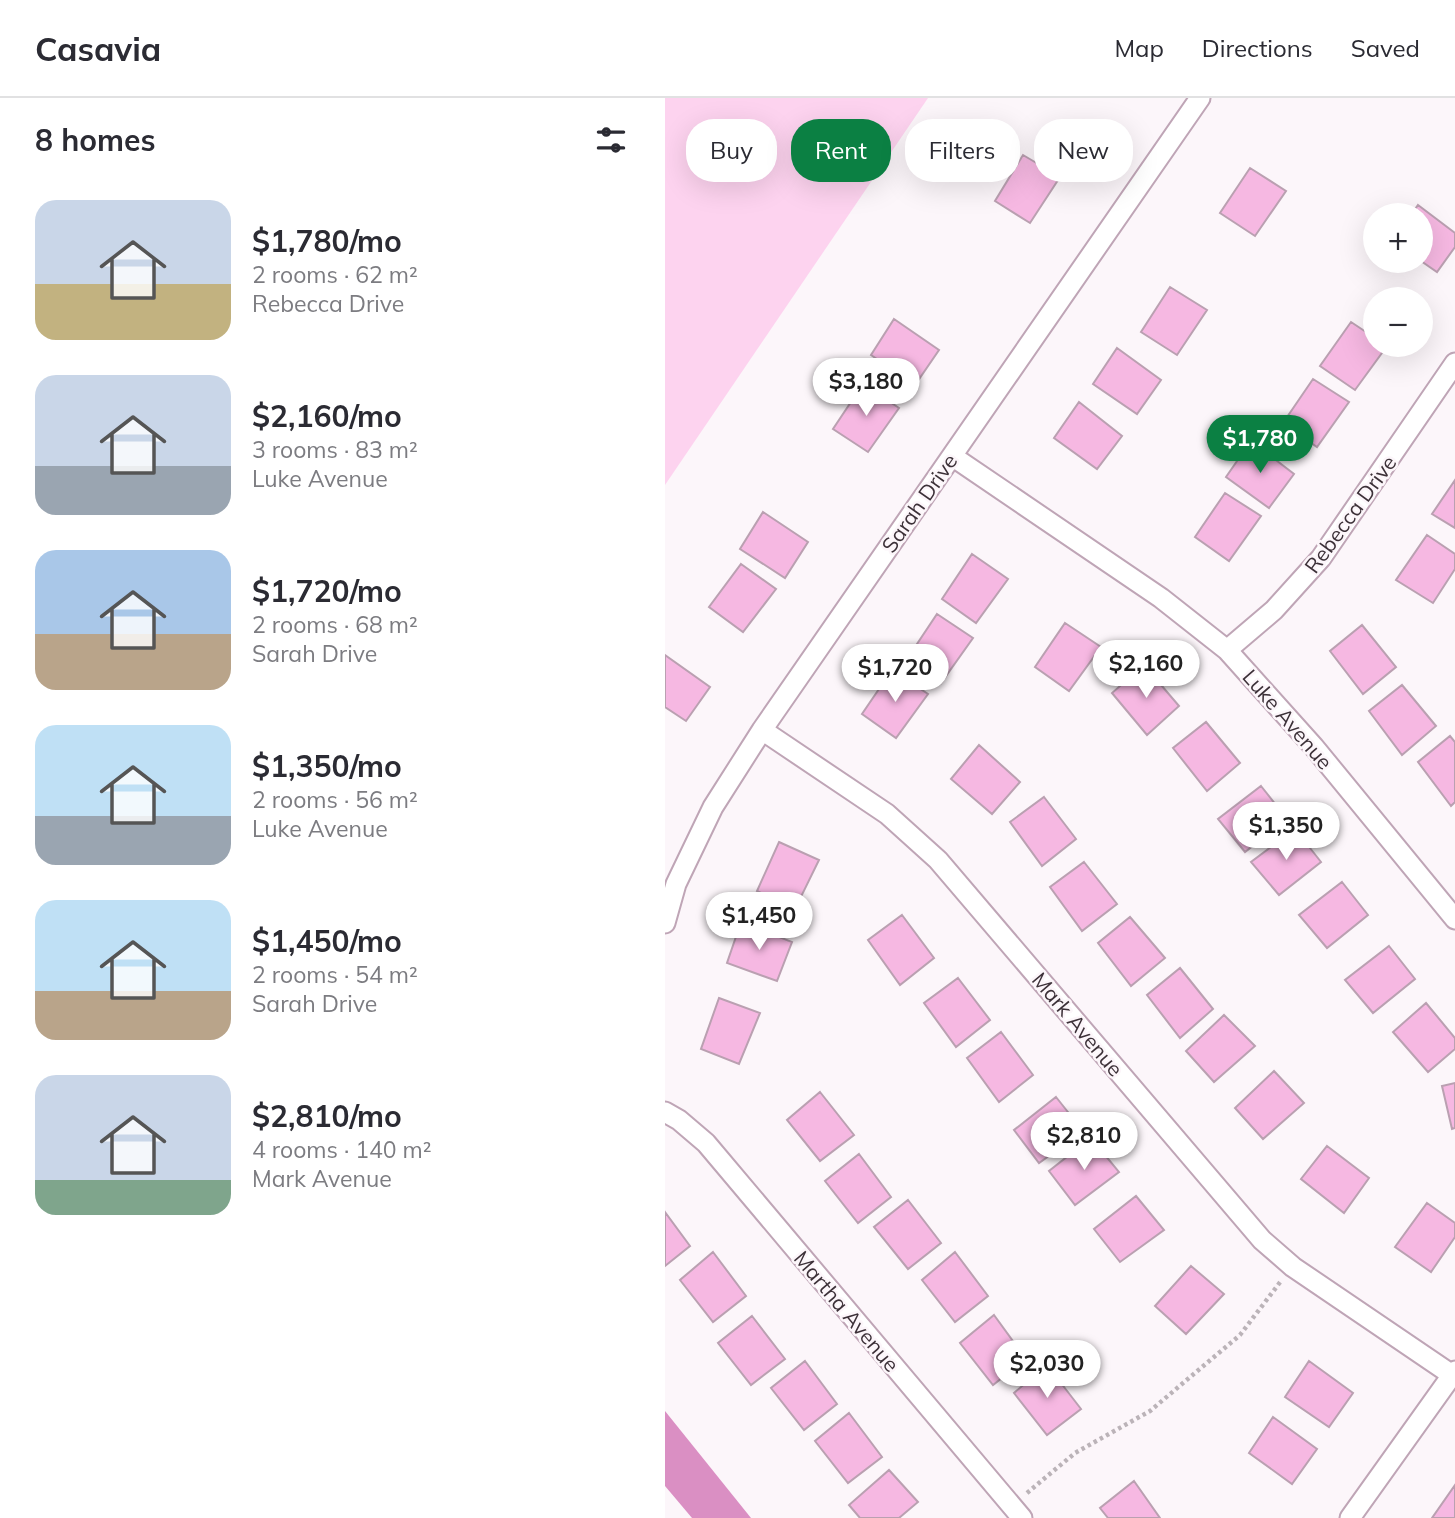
<!DOCTYPE html>
<meta charset="utf-8">
<style>
body{margin:0;font-family:Mulish,sans-serif;background:#f2f2f3;color:#2b2b33;height:100vh;display:flex;flex-direction:column;font-size:26px;white-space:nowrap}
*{box-sizing:border-box;margin:0}
p{font-size:23px;color:#7c7c81}
.icon{flex:none;width:38px;height:38px;fill:none;stroke:currentColor;stroke-width:2;stroke-linecap:round;stroke-linejoin:round}
.map{position:relative;flex:1;overflow:hidden}
.drawer{display:flex;flex-direction:column;background:#fff;width:665px}
.drawer>*{flex:none}
.hud{position:absolute;left:21px;top:21px;width:663px;height:63px;display:flex;gap:14px}
.fabs{position:absolute;left:698px;top:105px;display:grid;gap:14px}
.fabs a{display:grid;place-items:center;width:70px;height:70px;border-radius:50%;background:#fff;box-shadow:0 7px 28px #0002;font-size:35px}
.price{position:absolute;translate:-50% -60px;padding:0 16px;border-radius:24px;background:#fff;color:#222;font-size:23px;line-height:46px;filter:drop-shadow(0 2px 4px #0008)}
.price::after{content:'';position:absolute;left:50%;top:42px;width:21px;height:16px;margin-left:-10px;background:inherit;clip-path:polygon(0 0,100% 0,50% 100%)}
.price.active{background:#0b8043;color:#fff}
ul{padding:0;list-style:none}
li{display:flex;align-items:center;gap:21px;height:175px;padding:0 35px}
li span{display:grid;place-items:center;flex:none;width:196px;height:140px;border-radius:21px;color:#555}
li>.icon{margin-inline-start:auto}
span .icon{width:84px;height:84px;fill:#fffc;stroke-width:1}
li b{font-size:30px}
h2{display:flex;justify-content:space-between;align-items:center;height:84px;padding:0 35px;font-size:30px}
.pill{padding:0 24px;border-radius:28px;background:#fff;box-shadow:0 7px 28px #0002;font-size:24px;line-height:63px}
.pill.active{background:#0b8043;color:#fff}
header{display:flex;align-items:center;gap:42px;box-sizing:border-box;height:98px;padding:0 35px;background:#fff;border-bottom:2px solid #e1e1e2}
header strong{font-size:33px}
nav{display:flex;gap:38px;margin-inline-start:auto;font-size:24px}
main{display:flex;flex:1;min-height:0}
.map>svg:first-child{display:block}
.green{fill:#fdd3ef}
.water{fill:#da8fc3}
.building{fill:#f6b8e2;stroke:#baa0b1;stroke-width:2}
.lines{fill:none;stroke-linecap:round;stroke-linejoin:round}
.minor-casing{stroke:#bfa5b6;stroke-width:23}
.path{stroke:#bbb3b8;stroke-width:4.5;stroke-dasharray:3.5 3.5;stroke-linecap:butt}
.minor{stroke:#fff;stroke-width:19}
.labels{text-anchor:middle;dominant-baseline:central;stroke-width:5;stroke-linejoin:round;paint-order:stroke}
.street-label{font-size:21px;fill:#3c3138;stroke:#fcf6fa}
</style>
<header>
<strong>Casavia</strong>
<nav><a>Map</a><a>Directions</a><a>Saved</a></nav>
</header>
<main>
<section class="drawer">
<h2>8 homes<svg class="icon" aria-label="filters" viewBox="0 0 24 24"><path d="M4 7h16M4 17h16"/><circle cx="9" cy="7" r="2"/><circle cx="15" cy="17" r="2"/></svg></h2>
<ul>
<li><span style="background:linear-gradient(#c9d6e8 60%,#c2b280 0)"><svg class="icon" aria-label="home" viewBox="0 0 24 24"><path d="M3 11l9-7 9 7M6 9v11h12V9"/></svg></span><div><b>$1,780/mo</b><p>2 rooms · 62 m²</p><p>Rebecca Drive</p></div></li>
<li><span style="background:linear-gradient(#c9d6e8 65%,#9aa5b1 0)"><svg class="icon" aria-label="home" viewBox="0 0 24 24"><path d="M3 11l9-7 9 7M6 9v11h12V9"/></svg></span><div><b>$2,160/mo</b><p>3 rooms · 83 m²</p><p>Luke Avenue</p></div></li>
<li><span style="background:linear-gradient(#a9c7e8 60%,#b9a48a 0)"><svg class="icon" aria-label="home" viewBox="0 0 24 24"><path d="M3 11l9-7 9 7M6 9v11h12V9"/></svg></span><div><b>$1,720/mo</b><p>2 rooms · 68 m²</p><p>Sarah Drive</p></div></li>
<li><span style="background:linear-gradient(#bfe0f5 65%,#9aa5b1 0)"><svg class="icon" aria-label="home" viewBox="0 0 24 24"><path d="M3 11l9-7 9 7M6 9v11h12V9"/></svg></span><div><b>$1,350/mo</b><p>2 rooms · 56 m²</p><p>Luke Avenue</p></div></li>
<li><span style="background:linear-gradient(#bfe0f5 65%,#b9a48a 0)"><svg class="icon" aria-label="home" viewBox="0 0 24 24"><path d="M3 11l9-7 9 7M6 9v11h12V9"/></svg></span><div><b>$1,450/mo</b><p>2 rooms · 54 m²</p><p>Sarah Drive</p></div></li>
<li><span style="background:linear-gradient(#c9d6e8 75%,#7fa58c 0)"><svg class="icon" aria-label="home" viewBox="0 0 24 24"><path d="M3 11l9-7 9 7M6 9v11h12V9"/></svg></span><div><b>$2,810/mo</b><p>4 rooms · 140 m²</p><p>Mark Avenue</p></div></li>
</ul>
</section>
<div class="map">
<svg width="790" height="1420" viewBox="0 0 790 1420">
<rect width="100%" height="100%" fill="#fcf6fa"/>
<path class="green" d="M0 0H263L0 387Z"/>
<path class="water" d="M0 1313 86 1420H27L0 1388Z"/>
<path class="building" d="M358 57 395 79 365 125 330 103Z
M585 70 621 93 590 138 555 115Z
M753 107 790 135V149L772 174 756 163V117H746Z
M505 189 542 212 512 257 476 234Z
M229 221 274 252 250 287 206 257Z
M686 224 710 240V247L722 248 690 292 655 268Z
M452 250 496 282 472 316 428 286Z
M648 281 684 304 652 349 618 325Z
M198 286 234 310 203 354 168 331Z
M414 304 457 338 432 371 389 340Z
M586 343 629 376 604 410 561 379Z
M790 382V430L767 416Z
M560 395 596 418 564 463 530 439Z
M98 414 143 444 120 480 75 451Z
M762 437 790 456V471L768 505 731 482Z
M307 456 343 481 311 525 277 501Z
M76 466 111 491 78 534 44 509Z
M272 516 308 540 276 585 242 561Z
M400 525 436 549 404 593 370 569Z
M697 527 731 569 698 596 665 553Z
M0 557 45 589 21 623 0 609Z
M479 567 514 608 482 637 447 595Z
M227 572 263 596 231 640 197 616Z
M737 587 771 628 737 657 704 613Z
M541 624 575 665 542 693 508 650Z
M785 638 790 644V704L786 708 753 664Z
M314 647 355 684 327 716 286 681Z
M596 688 622 721 580 754 553 721Z
M379 699 411 741 377 768 345 724Z
M630 731 656 764 614 797 586 764Z
M114 744 154 762 130 811 92 793Z
M419 764 452 806 417 833 385 789Z
M677 784 703 817 662 850 634 817Z
M237 817 269 860 235 887 203 842Z
M465 819 500 860 466 888 433 845Z
M76 824 127 844 112 883 62 865Z
M724 848 750 881 708 915 680 882Z
M515 870 548 911 515 940 482 897Z
M293 880 325 922 291 949 259 905Z
M54 900 95 915 74 966 36 951Z
M761 905 790 940V951L763 974 728 934Z
M559 917 590 948 549 984 521 953Z
M336 934 368 977 334 1004 302 960Z
M609 973 639 1005 598 1041 570 1010Z
M790 985V1030L787 1031 777 988Z
M155 994 189 1037 155 1063 122 1022Z
M391 999 418 1033 374 1065 349 1032Z
M426 1040 454 1074 410 1107 384 1073Z
M662 1048 704 1080 679 1115 636 1081Z
M194 1056 226 1099 193 1125 160 1083Z
M471 1098 499 1132 455 1164 429 1131Z
M243 1102 276 1145 243 1171 209 1129Z
M762 1105 790 1125V1139L766 1174 730 1149Z
M0 1114 25 1148 0 1168Z
M48 1154 81 1198 48 1224 15 1182Z
M290 1154 323 1198 290 1224 257 1182Z
M526 1168 559 1196 521 1236 490 1208Z
M329 1217 361 1261 328 1287 295 1245Z
M87 1218 120 1261 86 1287 53 1245Z
M140 1263 172 1306 139 1332 106 1290Z
M644 1263 688 1295 664 1329 620 1299Z
M382 1267 416 1311 382 1337 349 1295Z
M184 1315 217 1359 183 1385 150 1343Z
M608 1319 652 1351 627 1386 584 1355Z
M224 1372 253 1404 234 1420H195L184 1407Z
M469 1383 495 1420H443L435 1410Z
M790 1387V1420H767Z"/>
<g class="lines">
<g class="minor-casing">
<path id="minor" d="M287 358 496 500 562 552 649 649 790 821
M562 552 609 512 656 460 790 265
M97 632 222 716 273 762 597 1142 628 1169 790 1279
M0 825 11 786 48 709 97 632 535 0
M0 1014 14 1022 41 1045 357 1420
M685 1420 790 1273"/>
</g>
<path class="path" d="M362 1395 410 1355 485 1313 575 1237 616 1183"/>
<use href="#minor" class="minor"/>
</g>
<g class="labels">
<g class="street-label">
<text transform="translate(254 405) rotate(-55)">Sarah Drive</text>
<text transform="translate(685 416) rotate(-54)">Rebecca Drive</text>
<text transform="translate(623 621) rotate(49)">Luke Avenue</text>
<text transform="translate(413 926) rotate(50)">Mark Avenue</text>
<text transform="translate(182 1213) rotate(50)">Martha Avenue</text>
</g>
</g>
</svg>
<div class="fabs">
<a>+</a>
<a>−</a>
</div>
<b class="price" style="left:201px;top:320px">$3,180</b>
<b class="price active" style="left:595px;top:377px">$1,780</b>
<b class="price" style="left:481px;top:602px">$2,160</b>
<b class="price" style="left:230px;top:606px">$1,720</b>
<b class="price" style="left:621px;top:764px">$1,350</b>
<b class="price" style="left:94px;top:854px">$1,450</b>
<b class="price" style="left:419px;top:1074px">$2,810</b>
<b class="price" style="left:382px;top:1302px">$2,030</b>
<div class="hud">
<a class="pill">Buy</a>
<a class="pill active">Rent</a>
<a class="pill">Filters</a>
<a class="pill">New</a>
</div>
</div>
</main>
